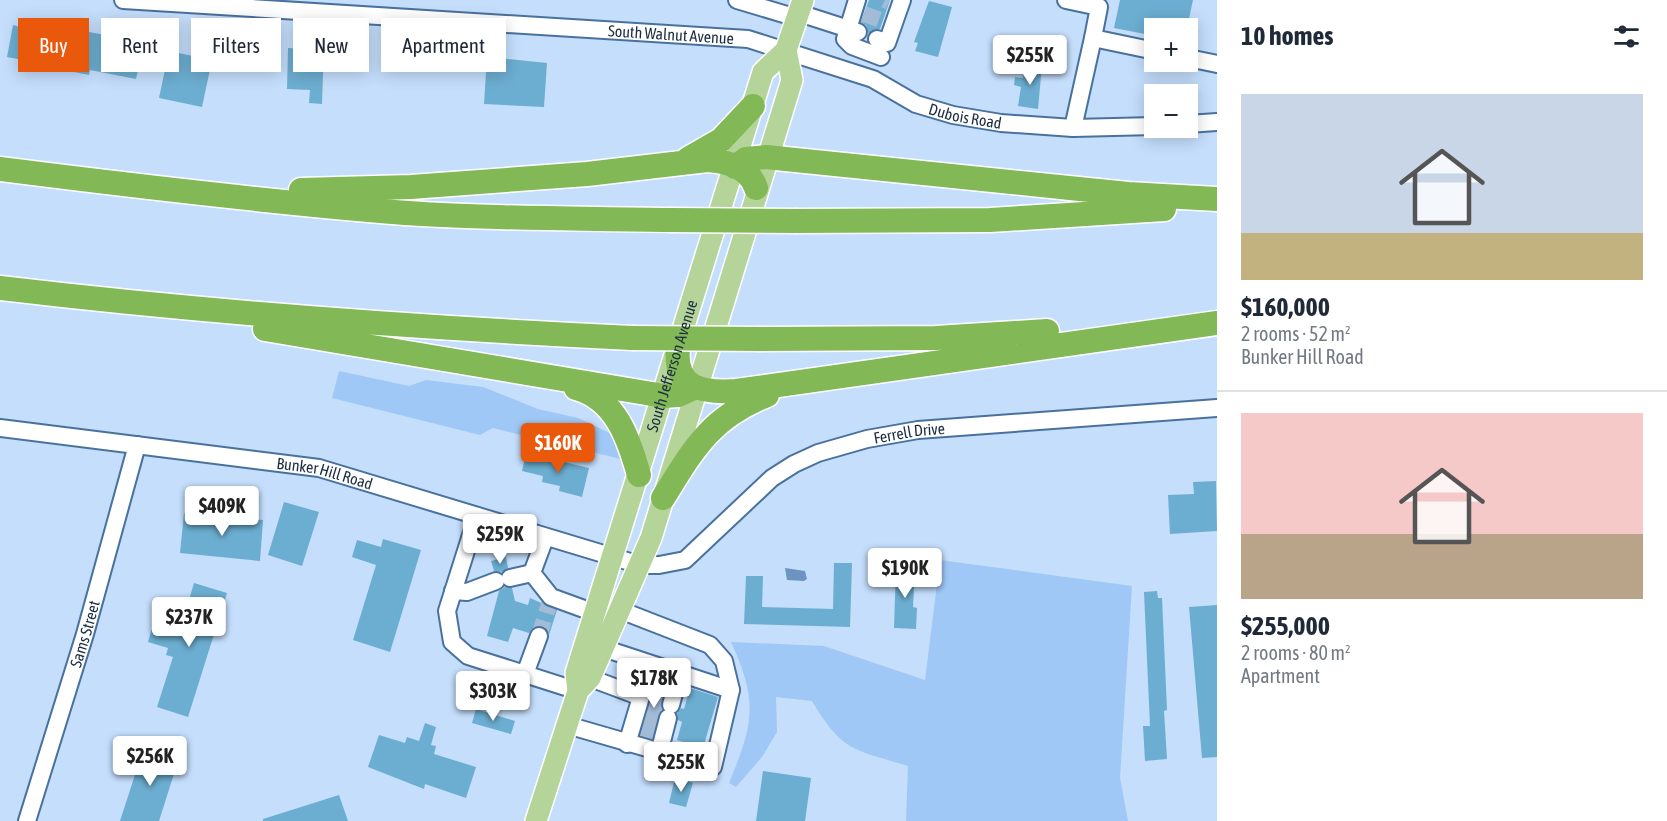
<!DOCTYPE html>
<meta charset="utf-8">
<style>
body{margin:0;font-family:"Asap Condensed",sans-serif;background:#f2f2f3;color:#1f2937;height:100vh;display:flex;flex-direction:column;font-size:22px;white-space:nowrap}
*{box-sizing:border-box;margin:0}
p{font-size:20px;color:#747a83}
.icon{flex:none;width:33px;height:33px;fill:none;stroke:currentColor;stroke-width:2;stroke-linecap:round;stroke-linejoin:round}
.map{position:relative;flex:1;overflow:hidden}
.sheet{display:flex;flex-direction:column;background:#fff;width:450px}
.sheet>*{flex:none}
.guide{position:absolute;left:18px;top:18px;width:570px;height:54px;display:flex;gap:12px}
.fabs{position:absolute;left:1144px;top:18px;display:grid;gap:12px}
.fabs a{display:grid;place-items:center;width:54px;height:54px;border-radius:0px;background:#fff;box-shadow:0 3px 15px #0003;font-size:30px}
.price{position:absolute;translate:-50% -51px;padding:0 14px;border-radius:6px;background:#fff;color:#222;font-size:20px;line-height:39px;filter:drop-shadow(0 2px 3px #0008)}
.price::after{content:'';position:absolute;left:50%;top:36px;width:18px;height:14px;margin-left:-9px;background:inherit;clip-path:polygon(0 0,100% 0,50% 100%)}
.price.active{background:#ea580c;color:#fff}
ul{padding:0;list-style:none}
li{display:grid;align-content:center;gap:12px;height:318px;padding:0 24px}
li+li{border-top:2px solid #e0e1e3}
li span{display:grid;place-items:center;height:186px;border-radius:0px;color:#555}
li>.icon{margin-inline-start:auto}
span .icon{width:108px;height:108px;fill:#fffc;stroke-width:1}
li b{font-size:26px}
h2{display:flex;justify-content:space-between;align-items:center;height:72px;padding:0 24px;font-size:26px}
.chip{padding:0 21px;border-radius:0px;background:#fff;box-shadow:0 3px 15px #0003;font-size:21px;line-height:54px}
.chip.active{background:#ea580c;color:#fff}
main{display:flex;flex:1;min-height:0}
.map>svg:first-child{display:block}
.green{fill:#a0c8f6}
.water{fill:#6d94c1}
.building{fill:#6caed1}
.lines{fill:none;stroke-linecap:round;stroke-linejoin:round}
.minor-tunnel{stroke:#a2bbd7;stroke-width:16;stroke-dasharray:16 8;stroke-linecap:butt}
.minor-casing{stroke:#49719e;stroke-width:20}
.major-casing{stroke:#fff;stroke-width:24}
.highway-casing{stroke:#fff;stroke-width:27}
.minor{stroke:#fff;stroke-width:16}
.major{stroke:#b4d499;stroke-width:21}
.highway{stroke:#82b855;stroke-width:24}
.highway-bridge-casing{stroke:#fff;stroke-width:27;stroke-linecap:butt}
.highway-bridge{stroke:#82b855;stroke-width:24}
.labels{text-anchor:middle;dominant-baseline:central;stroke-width:6;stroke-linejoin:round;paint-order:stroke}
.street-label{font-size:16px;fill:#1c2d41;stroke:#fcfcfc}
</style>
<main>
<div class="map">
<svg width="1217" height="821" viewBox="0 0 1217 821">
<rect width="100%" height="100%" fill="#c4defc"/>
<path class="green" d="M339 371 409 386 426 380 483 387 538 409 578 418 618 437 629 461 493 428 480 435 332 398Z
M940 560 1132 586 1120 778 1128 821H906L908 766C854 749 843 753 812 701L776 697 777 732 762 757 736 787 729 783C753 725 759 702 731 642L824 646 925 680Z"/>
<path class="water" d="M785 568 805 571 807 579 804 581 787 580Z"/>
<path class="building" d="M869 0H890L880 29H875L868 34 866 25 861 22Z
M1120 0H1193L1187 28H1155V36L1114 28Z
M929 1 952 7 938 57 915 51 918 43 914 42Z
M21 24 36 30 29 61 7 57 13 25 20 27Z
M67 28 144 42 136 79 90 70 89 75 59 69Z
M305 46H324L322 104 309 103 310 90 287 89 288 48 305 49Z
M169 51 212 60 202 107 159 98Z
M487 57 547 63 544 107 484 104Z
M1025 62 1042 65 1038 109 1018 106 1021 87 1014 85 1015 77 1023 78Z
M526 453 589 468 582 497 559 491 560 486 542 482 543 476 522 471Z
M1216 481 1217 531 1170 534 1168 495 1194 494 1193 482Z
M284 502 319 512 302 566 268 555Z
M184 513 263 520 260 561 180 553Z
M383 539 421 550 390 652 353 640 376 565 352 557 357 540 381 547Z
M506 557 508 568 502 572 494 571 491 561Z
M834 563H852L850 627 744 624 746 576H763L762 607 833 609Z
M896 567 915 568 913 607 917 608 916 629 894 628Z
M194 583 227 593 188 717 157 707 173 657 166 655 168 648 148 642 153 625 173 631 174 625 181 627Z
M505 587 512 588 515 601 528 605 530 598 557 610 549 635 547 629 538 626 529 633 513 628 508 642 487 636 499 591Z
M1157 591 1158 598H1162L1167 710 1164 711 1167 759 1145 761 1143 726H1150L1144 592Z
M1217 605V757L1202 758 1189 607Z
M655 679 666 683 661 702 662 710 652 738 641 735Z
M690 688 718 697 703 748 677 740 682 722 678 720 677 713 681 708 684 709Z
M476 709 515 721 511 734 472 723Z
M425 723 436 727 431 745 436 746 434 754 476 767 466 798 425 784 424 789 368 767 379 735 405 743 407 737 419 741Z
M144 747 179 758 159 821H120Z
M763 771 811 778 805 821H756Z
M675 778 693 783 686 807 669 803Z
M339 795 348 821H263V819Z"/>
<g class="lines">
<path class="minor-tunnel" d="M885 0 889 2
M864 14 883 21
M539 636 549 604
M651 691 666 696
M647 704 670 711
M643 719 658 724
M639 732 655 736"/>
<g class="minor-casing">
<g id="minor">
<path id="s1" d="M123 0 748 39 873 79 916 104 953 115 1001 123 1073 128 1155 126"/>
<path d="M737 0 797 18"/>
<path d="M857 0 845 39 852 46 881 57"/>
<path d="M1066 0 1099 7 1093 38 1155 51"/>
<path d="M799 13 858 32"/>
<path d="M877 39 887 43 902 0"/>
<path d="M1188 58 1217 64"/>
<path d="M1188 124 1217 122"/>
<path d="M1073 128 1093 38"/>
<path id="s2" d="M0 428 319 468 640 565H659L685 560 772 478 794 464 818 453 867 439 918 430 1217 408"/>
<path d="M477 516 447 611 452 642 468 656 578 691"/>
<path d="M545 538 532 573 551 597 595 613"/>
<path d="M510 578 532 573"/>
<path d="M453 591 467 592 496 581"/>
<path d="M603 648 731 690"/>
<path d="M525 674 539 636"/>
<path d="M590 678 641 697 627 744"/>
<path d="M671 705 679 674"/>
<path d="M567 725 713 767 731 690 724 661 710 645 620 610"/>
<path d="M659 753 668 718"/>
<path id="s3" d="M27 821 85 634 137 445"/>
</g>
</g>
<g class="major-casing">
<g id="major">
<path id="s4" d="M578 691 576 673 763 72 786 50 803 0"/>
<path d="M536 821 578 691 590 678 651 538 792 80 786 50"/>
</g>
</g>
<g class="highway-casing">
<path id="highway" d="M688 159 721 140 753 106
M735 167 746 159 766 157 1128 194 1217 199
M0 169C126 185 253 200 380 211 476 219 573 218 670 220
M301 190 411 187 587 174 707 160C727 161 750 168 756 188
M797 221 990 220 1164 209
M0 288C210 313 421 328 632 338
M265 329 664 396 678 395 696 387
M761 339 936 338 1047 331
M678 349C674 389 703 393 736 391L1217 323
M576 388C616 399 629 439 639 475
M663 498C694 448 710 418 767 395"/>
</g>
<use href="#minor" class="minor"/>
<use href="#major" class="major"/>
<use href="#highway" class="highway"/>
<g class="highway-bridge-casing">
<path id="highway-bridge" d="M670 220 797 221
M632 338 761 339"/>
</g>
<use href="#highway-bridge" class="highway-bridge"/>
</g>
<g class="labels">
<g class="street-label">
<text stroke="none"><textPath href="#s1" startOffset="549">South Walnut Avenue</textPath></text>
<text stroke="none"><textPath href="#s1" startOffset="858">Dubois Road</textPath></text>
<text stroke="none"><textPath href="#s4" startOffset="340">South Jefferson Avenue</textPath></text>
<text stroke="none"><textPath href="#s2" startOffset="968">Ferrell Drive</textPath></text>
<text stroke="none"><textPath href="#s2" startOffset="328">Bunker Hill Road</textPath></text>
<text stroke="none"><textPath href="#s3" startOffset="196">Sams Street</textPath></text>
</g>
</g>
</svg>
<div class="fabs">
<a>+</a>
<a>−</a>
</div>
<b class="price" style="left:1030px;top:86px">$255K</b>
<b class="price active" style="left:558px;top:474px">$160K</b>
<b class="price" style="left:222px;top:537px">$409K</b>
<b class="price" style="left:500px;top:565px">$259K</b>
<b class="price" style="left:905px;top:599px">$190K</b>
<b class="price" style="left:189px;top:648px">$237K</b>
<b class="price" style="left:654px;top:709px">$178K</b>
<b class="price" style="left:493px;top:722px">$303K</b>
<b class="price" style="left:150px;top:787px">$256K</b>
<b class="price" style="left:681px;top:793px">$255K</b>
<div class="guide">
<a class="chip active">Buy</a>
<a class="chip">Rent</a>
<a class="chip">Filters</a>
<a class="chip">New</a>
<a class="chip">Apartment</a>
</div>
</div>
<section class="sheet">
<h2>10 homes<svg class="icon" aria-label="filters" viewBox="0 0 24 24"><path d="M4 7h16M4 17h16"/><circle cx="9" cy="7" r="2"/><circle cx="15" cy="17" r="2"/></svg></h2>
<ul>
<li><span style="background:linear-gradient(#c9d6e8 75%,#c2b280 0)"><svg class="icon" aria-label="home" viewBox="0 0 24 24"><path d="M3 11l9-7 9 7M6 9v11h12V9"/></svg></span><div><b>$160,000</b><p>2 rooms · 52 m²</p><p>Bunker Hill Road</p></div></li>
<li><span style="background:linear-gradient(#f6c9c9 65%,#b9a48a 0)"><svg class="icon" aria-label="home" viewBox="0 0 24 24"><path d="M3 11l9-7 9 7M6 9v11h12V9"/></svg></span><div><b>$255,000</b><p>2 rooms · 80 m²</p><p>Apartment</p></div></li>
</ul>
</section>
</main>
